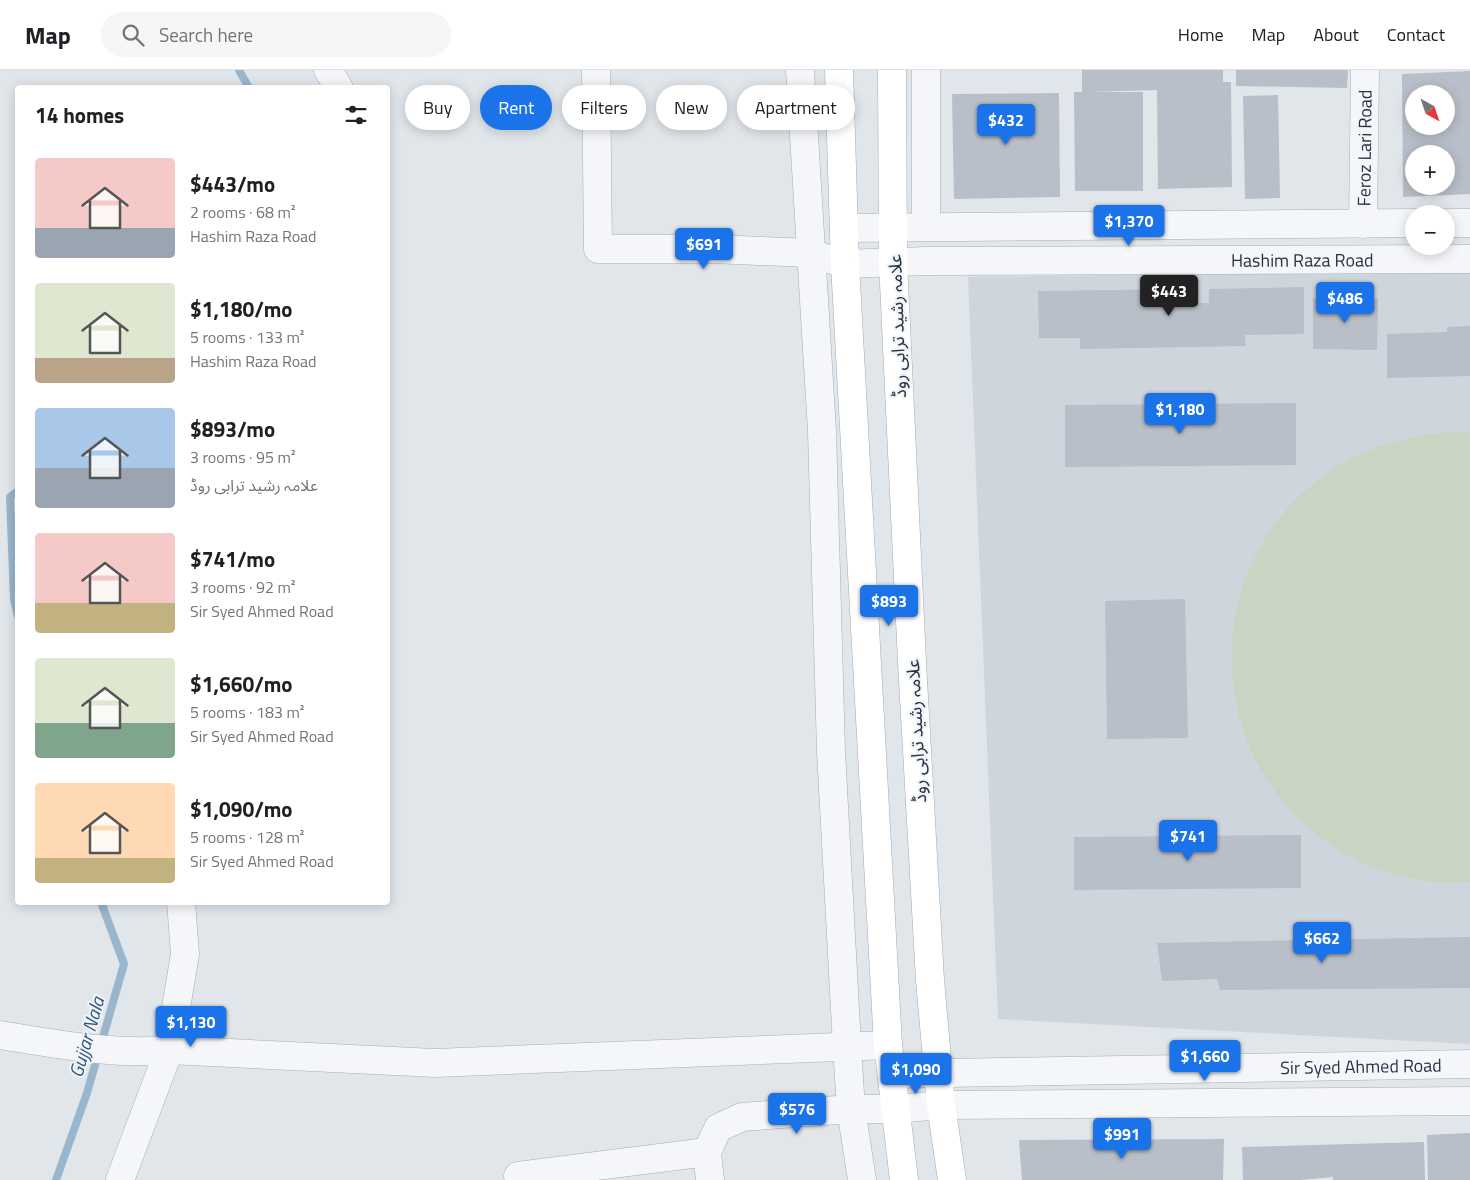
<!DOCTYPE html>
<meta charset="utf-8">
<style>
body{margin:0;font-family:"Titillium Web","Noto Sans Arabic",sans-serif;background:#f6f6f6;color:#202124;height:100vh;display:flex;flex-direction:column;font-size:19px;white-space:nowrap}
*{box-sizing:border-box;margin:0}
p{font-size:16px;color:#757577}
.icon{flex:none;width:28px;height:28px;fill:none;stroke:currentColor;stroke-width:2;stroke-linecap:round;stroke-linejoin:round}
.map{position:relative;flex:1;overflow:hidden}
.side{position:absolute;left:15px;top:15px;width:375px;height:820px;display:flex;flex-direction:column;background:#fff;border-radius:5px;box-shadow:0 2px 12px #0003}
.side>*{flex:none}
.hud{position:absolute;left:405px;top:15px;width:475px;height:45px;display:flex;gap:10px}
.needle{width:32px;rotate:140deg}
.fabs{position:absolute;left:1405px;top:15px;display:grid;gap:10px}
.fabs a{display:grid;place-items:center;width:50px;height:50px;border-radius:50%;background:#fff;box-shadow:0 2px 12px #0003;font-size:25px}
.price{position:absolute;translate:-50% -42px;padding:0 11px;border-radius:5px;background:#1a73e8;color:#fff;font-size:16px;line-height:32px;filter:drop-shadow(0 1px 2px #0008)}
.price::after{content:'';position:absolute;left:50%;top:30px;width:15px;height:11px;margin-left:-8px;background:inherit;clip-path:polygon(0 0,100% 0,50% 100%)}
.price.active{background:#222;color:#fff}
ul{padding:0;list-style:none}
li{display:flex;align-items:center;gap:15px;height:125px;padding:0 20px}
li span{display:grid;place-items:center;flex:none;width:140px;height:100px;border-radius:5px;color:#555}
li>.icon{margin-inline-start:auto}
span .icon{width:60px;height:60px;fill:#fffc;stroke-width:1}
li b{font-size:21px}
h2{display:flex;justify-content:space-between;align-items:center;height:60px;padding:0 20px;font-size:21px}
.pill{padding:0 18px;border-radius:22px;background:#fff;box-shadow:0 2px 12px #0003;font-size:18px;line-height:45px}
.pill.active{background:#1a73e8;color:#fff}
header{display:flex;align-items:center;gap:30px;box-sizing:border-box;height:70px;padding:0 25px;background:#fff;border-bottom:1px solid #e0e0e0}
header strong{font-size:24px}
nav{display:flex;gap:28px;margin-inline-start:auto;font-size:18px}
.search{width:350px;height:45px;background:#f6f6f6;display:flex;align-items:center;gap:12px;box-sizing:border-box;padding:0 18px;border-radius:28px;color:#757577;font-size:19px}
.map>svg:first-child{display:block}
.built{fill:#cfd5dd}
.green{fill:#c8d5c2}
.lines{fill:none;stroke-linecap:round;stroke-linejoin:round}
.stream{stroke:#9ab6cd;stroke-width:8}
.building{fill:#b8bfc9;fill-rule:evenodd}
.minor-casing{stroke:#a6adb6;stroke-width:29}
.major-casing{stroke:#9fabb7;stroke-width:29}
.minor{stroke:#f4f6f9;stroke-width:28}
.major{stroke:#fff;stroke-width:28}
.labels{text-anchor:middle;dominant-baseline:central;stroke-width:4;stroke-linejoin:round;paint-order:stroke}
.street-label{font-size:18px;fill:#283444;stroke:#f1f4f8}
.water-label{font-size:19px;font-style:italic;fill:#2f577b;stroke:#f1f4f8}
</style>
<header>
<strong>Map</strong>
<div class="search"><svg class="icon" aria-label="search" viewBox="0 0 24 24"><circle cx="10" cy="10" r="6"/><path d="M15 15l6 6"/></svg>Search here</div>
<nav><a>Home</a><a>Map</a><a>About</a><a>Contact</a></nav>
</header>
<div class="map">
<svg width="1470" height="1110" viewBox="0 0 1470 1110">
<rect width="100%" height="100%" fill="#e1e6eb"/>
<path class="built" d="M1470 200V974L998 949 968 207Z"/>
<path class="green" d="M1453 362 1470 363V812C1424 816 1375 803 1337 779 1194 688 1197 481 1341 394 1376 373 1414 365 1453 362Z"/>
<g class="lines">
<path class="stream" d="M239 0 249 18
M18 421 10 427 14 530 18 546
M56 1110 87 1023 124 894 101 832"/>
</g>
<path class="building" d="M1082 0H1223V12H1231L1232 117 1158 119 1157 20 1089 22H1143V121H1075L1074 22H1082Z
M1236 0H1348L1347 18 1236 16Z
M1470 1V124L1403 127 1402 4ZM1414 24H1446V56H1414ZM1414 84H1446V116H1414Z
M1059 23 1060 127 954 129 952 24Z
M1278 25 1280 128 1245 129 1243 26Z
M1304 217V264L1245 265 1246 276 1080 279V268H1039L1038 221 1190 219V233H1209V219Z
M1313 228 1378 229 1377 280 1313 279Z
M1470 256V306L1387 308V264L1447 262V257Z
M1296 333V395L1065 397V335Z
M1185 529 1188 668 1107 669 1105 531Z
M1301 765V818L1074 820V767Z
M1470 867V918L1220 920 1217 909 1162 911 1157 873Z
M1470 1063V1110H1428L1427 1065Z
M1224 1069 1223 1110H1022L1019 1070Z
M1424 1072 1425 1110H1333V1107L1300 1110H1243L1242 1077Z"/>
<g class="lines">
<g class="minor-casing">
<g id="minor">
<path d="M328 0 339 18"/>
<path id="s1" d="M596 0 598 179H712L810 183 845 194 926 191 1470 189"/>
<path d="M800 0 822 361 831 681 847 976 851 1039 862 1110"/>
<path d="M926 0V156"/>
<path d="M1446 153H1470"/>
<path id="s2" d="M1363 154 1365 0"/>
<path d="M844 158 1414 153"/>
<path d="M0 965C56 974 112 985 169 980L435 993 888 975"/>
<path id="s3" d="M892 1004 1470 994"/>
<path d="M518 1106 707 1082"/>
<path d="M120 1110 169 980 185 884 181 832"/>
<path d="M710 1110 707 1082 718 1058 742 1047 851 1039H896L941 1035 1470 1031"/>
</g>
</g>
<g class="major-casing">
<path id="major" d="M839 0 845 194 888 975 904 1110
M892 0 893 192 912 592 930 910 941 1035 952 1110"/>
</g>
<use href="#minor" class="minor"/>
<use href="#major" class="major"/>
</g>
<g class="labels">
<g class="street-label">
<text stroke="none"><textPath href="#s2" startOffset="76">Feroz Lari Road</textPath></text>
<text stroke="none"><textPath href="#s1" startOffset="885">Hashim Raza Road</textPath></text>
<text transform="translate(897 256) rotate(-92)">علامہ رشید ترابی روڈ</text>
<text transform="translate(916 661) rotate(-93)">علامہ رشید ترابی روڈ</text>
<text stroke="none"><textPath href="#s3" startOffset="469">Sir Syed Ahmed Road</textPath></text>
</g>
<g class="water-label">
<text transform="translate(86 967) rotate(-74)">Gujjar Nala</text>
</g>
</g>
</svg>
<div class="fabs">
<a><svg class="needle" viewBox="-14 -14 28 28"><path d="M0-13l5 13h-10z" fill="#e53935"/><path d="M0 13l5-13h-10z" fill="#757577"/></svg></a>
<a>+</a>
<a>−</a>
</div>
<b class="price" style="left:1006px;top:76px">$432</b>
<b class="price" style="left:1129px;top:177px">$1,370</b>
<b class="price" style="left:704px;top:200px">$691</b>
<b class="price active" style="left:1169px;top:247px">$443</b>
<b class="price" style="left:1345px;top:254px">$486</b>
<b class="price" style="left:1180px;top:365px">$1,180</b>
<b class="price" style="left:889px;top:557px">$893</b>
<b class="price" style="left:1188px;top:792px">$741</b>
<b class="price" style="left:1322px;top:894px">$662</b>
<b class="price" style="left:191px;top:978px">$1,130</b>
<b class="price" style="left:1205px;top:1012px">$1,660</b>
<b class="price" style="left:916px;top:1025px">$1,090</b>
<b class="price" style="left:797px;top:1065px">$576</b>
<b class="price" style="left:1122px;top:1090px">$991</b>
<div class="hud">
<a class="pill">Buy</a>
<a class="pill active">Rent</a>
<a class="pill">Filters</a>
<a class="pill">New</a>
<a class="pill">Apartment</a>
</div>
<section class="side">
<h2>14 homes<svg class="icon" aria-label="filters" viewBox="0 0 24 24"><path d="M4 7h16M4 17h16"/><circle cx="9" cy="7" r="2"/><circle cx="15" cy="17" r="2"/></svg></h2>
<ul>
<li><span style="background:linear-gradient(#f6c9c9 70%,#9aa5b1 0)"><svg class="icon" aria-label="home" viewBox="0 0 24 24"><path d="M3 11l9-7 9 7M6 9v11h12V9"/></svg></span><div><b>$443/mo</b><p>2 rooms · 68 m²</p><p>Hashim Raza Road</p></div></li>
<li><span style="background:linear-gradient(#dfe7d0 75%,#b9a48a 0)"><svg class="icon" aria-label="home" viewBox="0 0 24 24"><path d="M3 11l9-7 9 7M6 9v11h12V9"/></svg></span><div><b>$1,180/mo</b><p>5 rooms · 133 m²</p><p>Hashim Raza Road</p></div></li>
<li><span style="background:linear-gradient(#a9c7e8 60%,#9aa5b1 0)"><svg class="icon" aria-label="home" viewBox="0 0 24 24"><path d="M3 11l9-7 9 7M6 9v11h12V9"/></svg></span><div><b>$893/mo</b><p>3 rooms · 95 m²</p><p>علامہ رشید ترابی روڈ</p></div></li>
<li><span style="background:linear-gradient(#f6c9c9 70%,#c2b280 0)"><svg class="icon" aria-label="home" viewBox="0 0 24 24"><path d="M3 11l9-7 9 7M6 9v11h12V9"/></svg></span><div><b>$741/mo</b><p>3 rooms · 92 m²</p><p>Sir Syed Ahmed Road</p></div></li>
<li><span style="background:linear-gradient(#dfe7d0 65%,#7fa58c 0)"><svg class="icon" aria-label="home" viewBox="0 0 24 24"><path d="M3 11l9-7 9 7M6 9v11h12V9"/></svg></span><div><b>$1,660/mo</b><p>5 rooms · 183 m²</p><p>Sir Syed Ahmed Road</p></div></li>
<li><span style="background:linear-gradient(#ffd9b3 75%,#c2b280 0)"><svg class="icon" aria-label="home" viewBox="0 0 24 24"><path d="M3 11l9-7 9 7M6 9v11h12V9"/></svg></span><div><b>$1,090/mo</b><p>5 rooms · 128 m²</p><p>Sir Syed Ahmed Road</p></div></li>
</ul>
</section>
</div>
